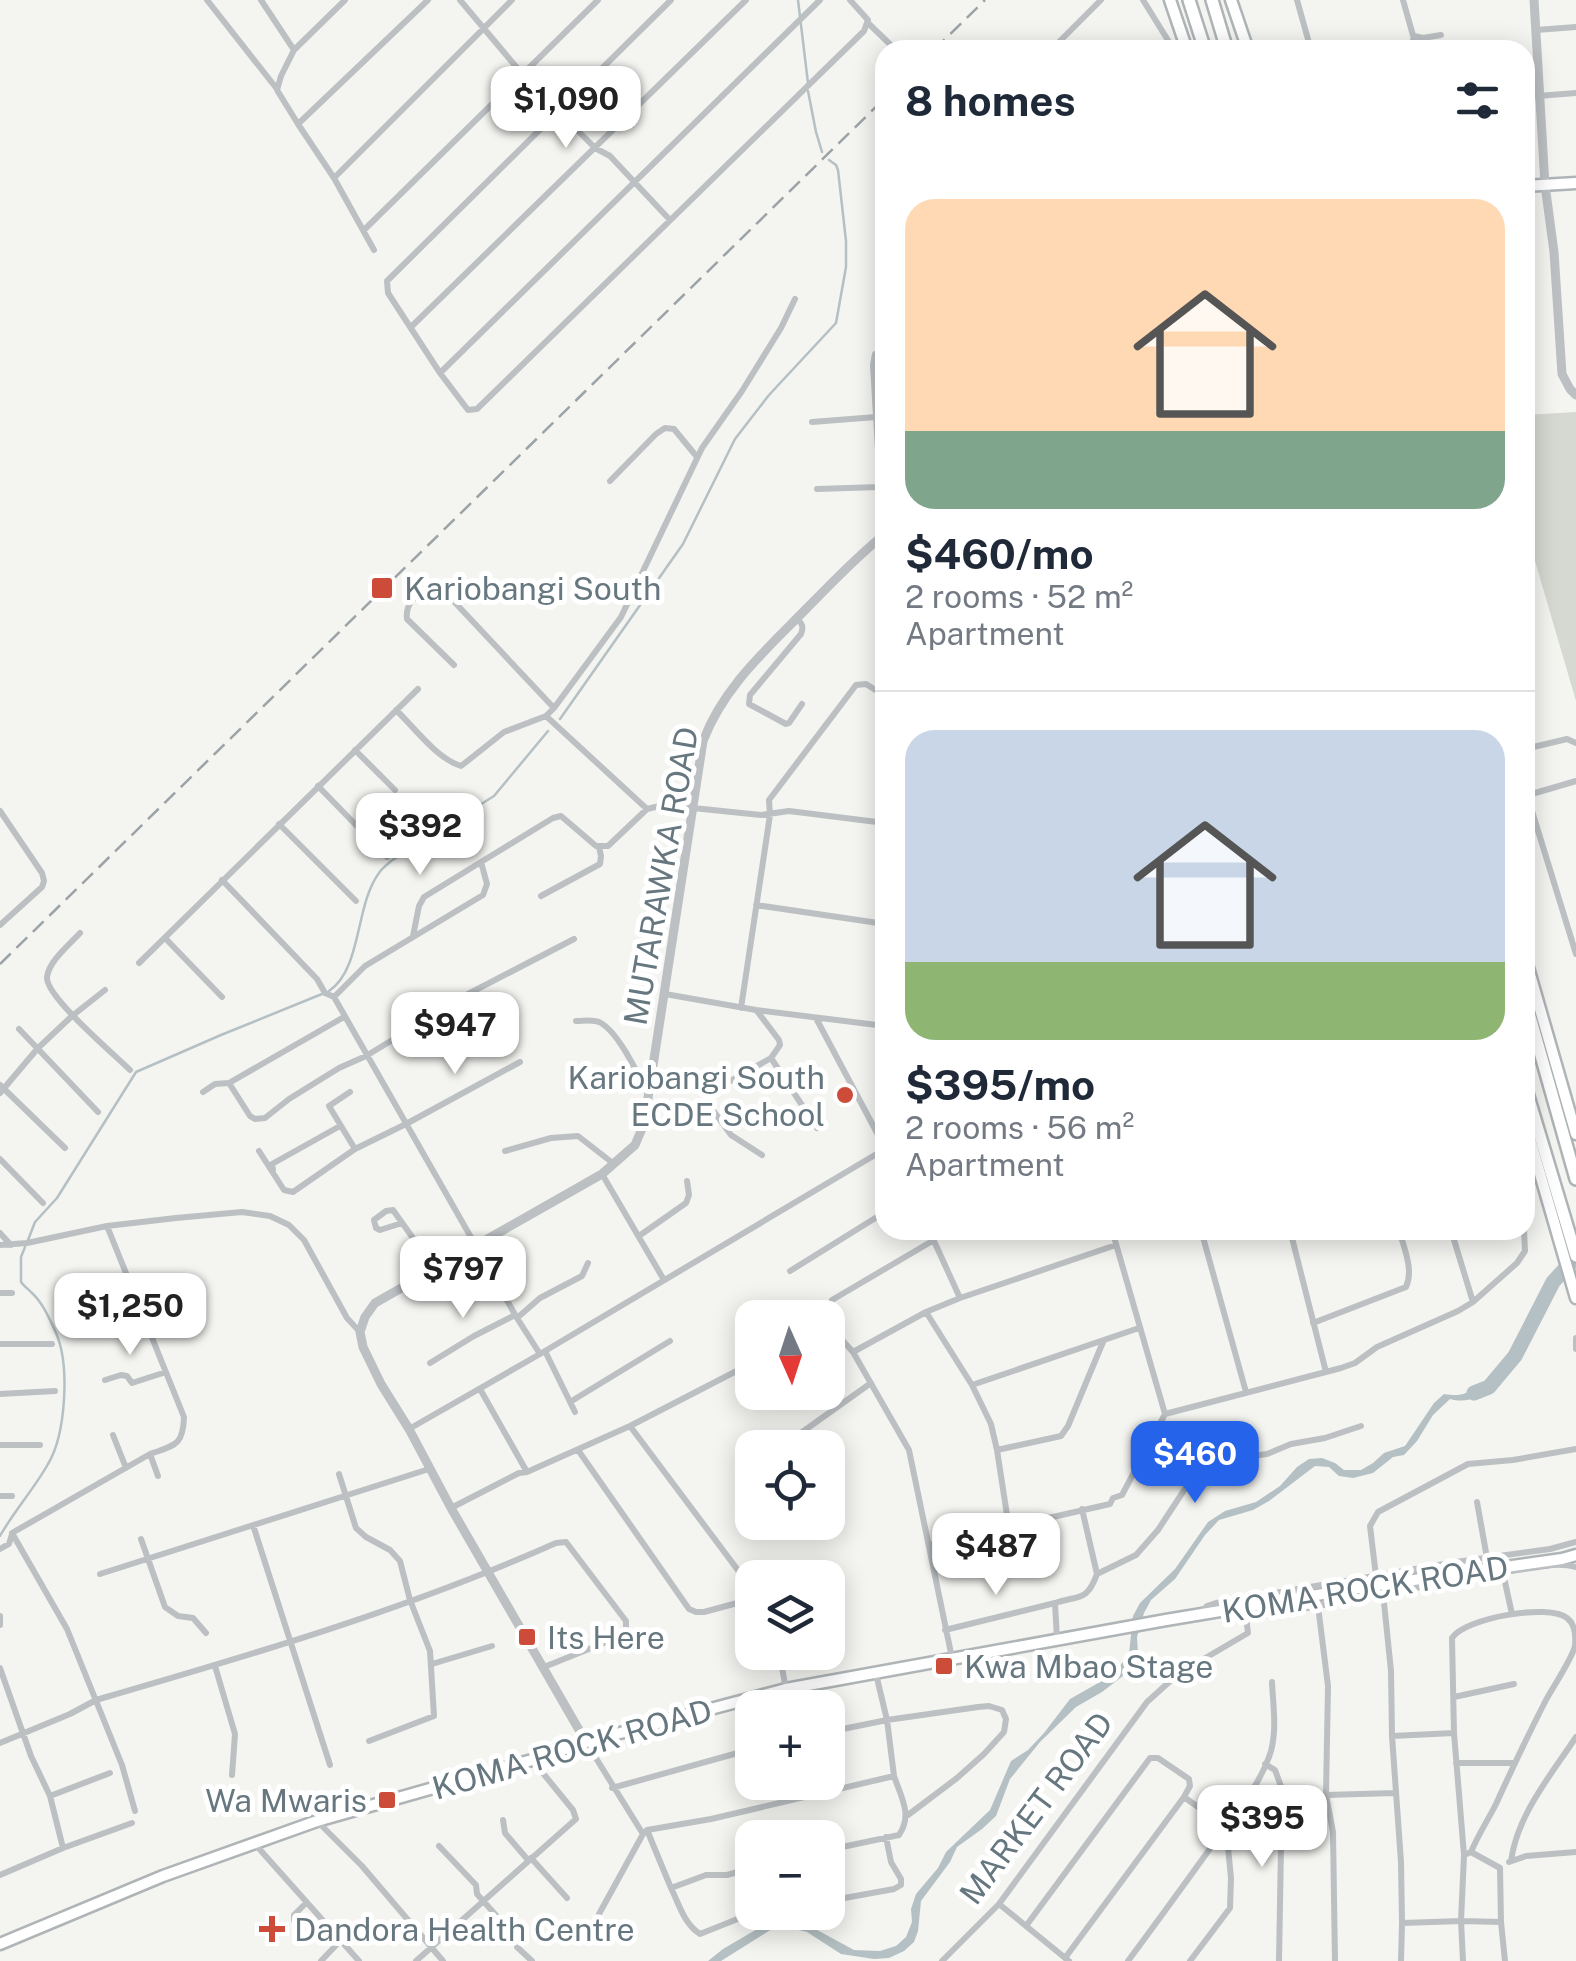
<!DOCTYPE html>
<meta charset="utf-8">
<style>
body{margin:0;font-family:"Public Sans",sans-serif;background:#f2f2f3;color:#1f2937;height:100vh;display:flex;flex-direction:column;font-size:38px;white-space:nowrap}
*{box-sizing:border-box;margin:0}
p{font-size:32px;color:#747a83}
.icon{flex:none;width:55px;height:55px;fill:none;stroke:currentColor;stroke-width:2;stroke-linecap:round;stroke-linejoin:round}
.map{position:relative;flex:1;overflow:hidden}
.drawer{position:absolute;left:875px;top:40px;width:660px;height:1200px;display:flex;flex-direction:column;background:#fff;border-radius:30px;box-shadow:0 5px 25px #0003}
.drawer>*{flex:none}
.needle{width:65px;rotate:177deg}
.tools{position:absolute;left:735px;top:1300px;display:grid;gap:20px}
.tools a{display:grid;place-items:center;width:110px;height:110px;border-radius:20px;background:#fff;box-shadow:0 5px 25px #0003;font-size:50px}
.price{position:absolute;translate:-50% -85px;padding:0 22px;border-radius:20px;background:#fff;color:#222;font-size:32px;line-height:65px;filter:drop-shadow(0 2px 5px #0008)}
.price::after{content:'';position:absolute;left:50%;top:60px;width:30px;height:22px;margin-left:-15px;background:inherit;clip-path:polygon(0 0,100% 0,50% 100%)}
.price.on{background:#2563eb;color:#fff}
ul{padding:0;list-style:none}
li{display:grid;align-content:center;gap:20px;height:530px;padding:0 30px}
li+li{border-top:2px solid #e0e1e3}
li span{display:grid;place-items:center;height:310px;border-radius:30px;color:#555}
li>.icon{margin-inline-start:auto}
span .icon{width:180px;height:180px;fill:#fffc;stroke-width:1}
li b{font-size:42px}
h2{display:flex;justify-content:space-between;align-items:center;height:120px;padding:0 30px;font-size:42px}
.map>svg:first-child{display:block}
.green{fill:#d5d9d1}
.water{fill:#b4c0c3}
.lines{fill:none;stroke-linecap:round;stroke-linejoin:round}
.stream{stroke:#b4c0c3;stroke-width:2.5}
.river{stroke:#b4c0c3;stroke-width:15}
.secondary-casing{stroke:#afb4b7;stroke-width:15}
.primary-casing{stroke:#aeb3b5;stroke-width:16}
.minor{stroke:#bcc0c3;stroke-width:6}
.tertiary{stroke:#bcc0c3;stroke-width:9}
.secondary{stroke:#fff;stroke-width:10}
.primary{stroke:#fff;stroke-width:11}
.rail{stroke:#9ca3a7;stroke-width:2.5;stroke-dasharray:15 8;stroke-linecap:butt}
.poi-dot{fill:#cd4c39;stroke:#fff;stroke-width:4}
.labels{text-anchor:middle;dominant-baseline:central;stroke-width:10;stroke-linejoin:round;paint-order:stroke}
.poi-label{font-size:32px;fill:#67777f;stroke:#fff;text-anchor:start}
.street-label{font-size:32px;fill:#67777f;stroke:#fff}
</style>
<div class="map">
<svg width="1576" height="1961" viewBox="0 0 1576 1961">
<rect width="100%" height="100%" fill="#f4f4f1"/>
<path class="green" d="M1576 412V701L1525 527V415Z"/>
<path class="water" d="M1476 1385 1489 1387C1476 1399 1467 1403 1450 1399L1433 1415 1417 1441 1404 1455 1393 1457 1373 1473 1353 1478 1339 1476 1329 1467 1315 1466 1269 1501 1253 1510 1219 1520 1205 1535 1175 1579 1151 1600 1144 1613 1137 1637 1138 1654 1132 1669 1102 1692 1076 1707 1040 1742 1010 1779 996 1816 982 1829 957 1847 950 1862 921 1901 918 1931 914 1942 904 1951 889 1958 874 1959 841 1954 807 1932 790 1928 772 1929 721 1961H708L723 1949 771 1921H790L808 1925 854 1950 880 1951 896 1946 906 1937 912 1922 911 1909 916 1894 938 1868 946 1852 990 1810 1011 1761 1028 1750 1044 1733 1070 1699 1107 1678 1119 1667 1129 1654 1133 1616 1140 1603 1175 1569 1208 1522 1225 1511 1256 1502 1280 1486 1297 1467 1309 1459 1322 1458 1335 1463 1344 1470H1361L1373 1463 1384 1453 1405 1446 1434 1403 1444 1394C1458 1396 1466 1396 1476 1385Z"/>
<g class="lines">
<path class="stream" d="M798 0 808 83
M808 91 816 132 822 152
M560 719 683 544 735 439 769 395 836 323 846 267V241L838 170 836 165 829 160
M329 991C362 969 355 905 379 873 382 868 387 865 391 861L494 796 548 731
M28 1240 35 1222 57 1198 136 1072 221 1035 322 994
M0 1536C14 1511 34 1489 48 1464 66 1434 70 1365 56 1333 50 1320 43 1303 32 1293 28 1289 24 1286 21 1282V1257L25 1247"/>
<path class="river" d="M1474 1393 1489 1387 1515 1356 1553 1282 1575 1258"/>
<g class="secondary-casing">
<path id="secondary" d="M1170 0 1187 50
M1231 0 1248 50
M1525 186 1576 183
M1525 957 1576 1134
M1525 1122 1576 1298
M0 1944 163 1876 317 1821 532 1760 586 1742 786 1689 1166 1620 1371 1586 1562 1559 1576 1555"/>
</g>
<g class="primary-casing">
<path id="primary" d="M1189 0 1205 50
M1212 0 1227 50
M1525 999 1576 1179
M1525 1086 1576 1256"/>
</g>
<path class="minor" d="M207 0 277 89
M261 0 294 50 281 76 277 90 298 124
M460 0 523 75 595 148 610 156 670 220
M671 0 387 281 388 293 440 373 468 410 477 409 864 31 868 20 850 0
M1143 0 1174 50
M1297 0 1311 50
M868 23 896 50
M1536 30 1576 27
M1414 36 1423 38 1441 35
M1400 48 1409 46 1414 39 1403 0
M294 50 345 0
M1051 50 1101 0
M1525 97 1576 93
M334 178 298 124 428 0
M880 215 885 210
M364 230 598 0
M374 250 334 178 512 0
M411 327 746 0
M440 373 820 0
M812 422 876 417
M610 481 656 434 665 428 674 429 697 457
M817 489 880 487
M883 535 873 365 875 354 885 353
M797 618C802 624 804 626 801 634L750 695 749 704 786 724 789 723 802 704
M454 665 407 619C405 605 416 594 427 587H438L446 593 554 708
M396 710C415 728 436 758 461 766L504 732 546 716 554 708 621 617 702 448 742 391 781 328 795 299
M546 716 647 809 672 803 693 808 761 815 789 811 885 823
M1525 749 1567 739 1576 743
M355 750 395 790
M318 786 387 857
M1527 795 1576 954
M1525 796 1576 781
M0 811 42 873 44 881 42 887 0 925
M279 824 356 901
M222 880 317 979 325 993 334 997 517 1318 540 1354
M541 896 600 864 601 856 599 847
M756 905 885 924
M80 933C69 945 49 961 47 977 45 996 115 1055 130 1070
M413 936 419 906 424 897 481 862
M165 938 222 997
M139 963 418 689
M665 994 756 1010 885 1026
M334 997 365 966 483 895 487 884 481 862 553 818 561 816 596 846H608L647 809
M741 1008 770 815 769 800 856 685 866 684 885 696
M757 1011 779 1040 780 1045 771 1058 709 1093 707 1102 731 1135 762 1155
M817 1020 885 1148
M576 1021C585 1021 594 1019 601 1023 619 1033 638 1075 648 1093
M19 1029 98 1112
M771 1058 817 1128
M229 1083 250 1116 255 1119 265 1118 289 1099 339 1068 366 1056 468 994 574 939
M0 1085 65 1148
M203 1092 215 1084 229 1083 344 1017
M350 1092 329 1106 355 1149
M0 1093 38 1048 72 1016 105 990
M259 1151 284 1190 293 1192 355 1149 406 1124 520 1062
M505 1151 551 1138 578 1136 614 1164
M0 1159 43 1203
M273 1170 272 1164 340 1126
M602 1174 664 1280
M402 1223 380 1230 376 1228 374 1220 386 1211 393 1210 435 1269
M107 1226 184 1417C183 1446 175 1445 150 1454L158 1476
M929 1230 960 1298
M1112 1230 1165 1414
M1201 1230 1246 1392
M1290 1230 1326 1372
M1451 1230 1473 1302
M0 1233 11 1245
M639 1236 686 1203 689 1195 687 1181
M0 1245 27 1243 107 1226 176 1218 242 1212 270 1216 289 1225 304 1240 347 1318 359 1331
M790 1271 885 1212
M0 1293H12
M832 1300 934 1240
M926 1312 972 1385 991 1424 997 1450 1009 1528
M517 1318 540 1298 582 1276 588 1263
M1313 1323 1406 1287C1414 1270 1404 1248 1399 1230
M828 1327 834 1331 853 1352 909 1450 952 1658
M1576 1338V1349
M0 1344H52
M545 1351 575 1412
M853 1352 926 1312 960 1298 1116 1245
M430 1363 474 1336 515 1315
M105 1380 121 1375 127 1376 132 1383 166 1372
M972 1385 1139 1328
M480 1389 527 1472
M0 1394 55 1391
M570 1402 670 1341
M630 1426 752 1589
M409 1429 540 1354 885 1149
M113 1435 126 1468
M798 1435 871 1383
M0 1445H40
M578 1450 689 1609 696 1612H704L752 1599
M997 1450 1061 1436 1068 1426 1103 1342
M339 1474 356 1528 366 1537 390 1550 400 1561 410 1600 430 1651 434 1716 369 1741
M0 1496H12
M1477 1502 1487 1558
M451 1508 519 1473 527 1472 630 1426 752 1363
M1082 1509 1097 1574
M253 1525 330 1765
M141 1539 165 1607 178 1616 193 1618 206 1633
M930 1545 1110 1504 1113 1498 1122 1495 1165 1414 1341 1368 1355 1363 1377 1347 1458 1311 1473 1302 1517 1263 1525 1251 1524 1230
M0 1549 9 1544 12 1534
M1503 1573 1512 1614
M100 1574 429 1469
M1376 1576 1370 1526 1378 1512 1468 1464 1513 1460 1576 1449
M1383 1593 1391 1671 1392 1736 1401 1862 1402 1923
M1318 1606 1328 1686 1326 1795 1333 1832 1335 1961
M1200 1614 1207 1606 1216 1603 1456 1562 1550 1549 1576 1542
M0 1616V1625
M1247 1619C1326 1605 1405 1589 1484 1576 1511 1572 1550 1560 1576 1567
M945 1630 1055 1603
M1057 1639 1055 1603C1079 1595 1087 1602 1097 1574L1136 1555 1158 1530 1196 1472 1205 1465 1216 1461 1267 1454 1291 1444 1325 1438 1361 1426
M779 1652 786 1689
M432 1664 492 1646
M215 1666 235 1734 232 1775
M0 1668 31 1756 50 1796 63 1848
M1454 1697 1514 1684
M828 1732 887 1720 978 1707 989 1706 1002 1710 1006 1719 1004 1732 984 1754 957 1778 908 1815
M1392 1736 1454 1733
M586 1742 643 1834 647 1830 711 1819 894 1776 887 1720 876 1674
M0 1743 70 1714 96 1700C251 1655 408 1609 556 1543L566 1542 626 1621V1634L619 1637 544 1667
M1456 1763H1513
M1265 1764 1275 1770 1282 1789 1279 1961
M612 1788 752 1749
M1326 1795 1395 1793
M50 1796 110 1773
M135 1811 122 1765 67 1629 12 1533 150 1454
M503 1820 505 1833 528 1860
M317 1821 362 1866 443 1961
M647 1830 671 1888 706 1875H727L752 1868
M254 1843 359 1961
M439 1846 476 1885 477 1894 518 1940 517 1947 532 1961
M828 1850 899 1835C913 1815 901 1797 894 1776
M1471 1852C1478 1835 1488 1820 1496 1804 1512 1769 1528 1735 1546 1700 1553 1687 1572 1659 1575 1646 1576 1636 1575 1624 1567 1618 1549 1603 1465 1618 1452 1638L1454 1733 1464 1855 1471 1852 1500 1868 1501 1922 1505 1961
M1464 1855 1461 1921 1501 1922
M531 1858 567 1898
M1511 1861C1517 1815 1551 1775 1576 1737
M1509 1862 1526 1856 1576 1852
M0 1875 63 1848 132 1823
M671 1888C679 1904 684 1924 700 1934L755 1912
M828 1901 894 1889 901 1885V1879L891 1862 886 1837
M999 1904 1069 1961
M599 1914 643 1834
M1026 1926 1150 1758H1158L1189 1779 1190 1786 1184 1797
M300 1929 294 1920V1915L306 1903
M1065 1958 1184 1797 1226 1827 1231 1878 1230 1908 1190 1961
M321 1961 340 1941
M416 1961 576 1819 573 1810 533 1761
M942 1961 999 1904 1147 1702 1178 1674 1248 1633 1245 1608
M1128 1961C1157 1922 1186 1882 1214 1843 1235 1815 1261 1784 1271 1751 1277 1729 1273 1704 1272 1682
M1401 1961 1402 1923 1461 1921 1463 1961"/>
<path class="tertiary" d="M1534 0 1545 185 1554 252 1562 374 1570 389 1576 395
M586 1742 451 1508 409 1429 381 1384 363 1347 360 1332 365 1317 375 1303 602 1174 635 1145 644 1124 703 741C724 686 767 649 807 608 832 583 857 556 885 534"/>
<use href="#secondary" class="secondary"/>
<use href="#primary" class="primary"/>
<path class="rail" d="M934 50 985 0
M0 964 885 98"/>
</g>
<g class="poi-dot">
<rect x="370" y="576" width="24" height="24" rx="5"/>
<circle cx="845" cy="1095" r="10"/>
<rect x="517" y="1627" width="20" height="20" rx="5"/>
<rect x="934" y="1656" width="20" height="20" rx="5"/>
<rect x="377" y="1790" width="20" height="20" rx="5"/>
<path d="M267 1914h10v10h10v10h-10v10h-10v-10h-10v-10h10z"/>
</g>
<g class="labels">
<g class="poi-label">
<text x="404" y="588">Kariobangi South</text>
<text x="825" y="1077" text-anchor="end">Kariobangi South<tspan x="825" dy="37">ECDE School</tspan></text>
<text x="547" y="1637">Its Here</text>
<text x="964" y="1666">Kwa Mbao Stage</text>
<text x="367" y="1800" text-anchor="end">Wa Mwaris</text>
<text x="294" y="1929">Dandora Health Centre</text>
</g>
<g class="street-label">
<text transform="translate(661 876) rotate(-80)">MUTARAWKA ROAD</text>
<text transform="translate(1365 1589) rotate(-9)">KOMA ROCK ROAD</text>
<text transform="translate(572 1749) rotate(-16)">KOMA ROCK ROAD</text>
<text transform="translate(1036 1808) rotate(-53)">MARKET ROAD</text>
</g>
</g>
</svg>
<div class="tools">
<a><svg class="needle" viewBox="-14 -14 28 28"><path d="M0-13l5 13h-10z" fill="#e53935"/><path d="M0 13l5-13h-10z" fill="#747a83"/></svg></a>
<a><svg class="icon" aria-label="locate" viewBox="0 0 24 24"><circle cx="12" cy="12" r="6"/><path d="M12 2v4M12 18v4M2 12h4M18 12h4"/></svg></a>
<a><svg class="icon" aria-label="layers" viewBox="0 0 24 24"><path d="M12 4l9 5-9 5-9-5zM3 14l9 5 9-5"/></svg></a>
<a>+</a>
<a>−</a>
</div>
<b class="price" style="left:566px;top:151px">$1,090</b>
<b class="price" style="left:420px;top:878px">$392</b>
<b class="price" style="left:455px;top:1077px">$947</b>
<b class="price" style="left:463px;top:1321px">$797</b>
<b class="price" style="left:130px;top:1358px">$1,250</b>
<b class="price on" style="left:1195px;top:1506px">$460</b>
<b class="price" style="left:996px;top:1598px">$487</b>
<b class="price" style="left:1262px;top:1870px">$395</b>
<section class="drawer">
<h2>8 homes<svg class="icon" aria-label="filters" viewBox="0 0 24 24"><path d="M4 7h16M4 17h16"/><circle cx="9" cy="7" r="2"/><circle cx="15" cy="17" r="2"/></svg></h2>
<ul>
<li><span style="background:linear-gradient(#ffd9b3 75%,#7fa58c 0)"><svg class="icon" aria-label="home" viewBox="0 0 24 24"><path d="M3 11l9-7 9 7M6 9v11h12V9"/></svg></span><div><b>$460/mo</b><p>2 rooms · 52 m²</p><p>Apartment</p></div></li>
<li><span style="background:linear-gradient(#c9d6e8 75%,#8fb573 0)"><svg class="icon" aria-label="home" viewBox="0 0 24 24"><path d="M3 11l9-7 9 7M6 9v11h12V9"/></svg></span><div><b>$395/mo</b><p>2 rooms · 56 m²</p><p>Apartment</p></div></li>
</ul>
</section>
</div>
